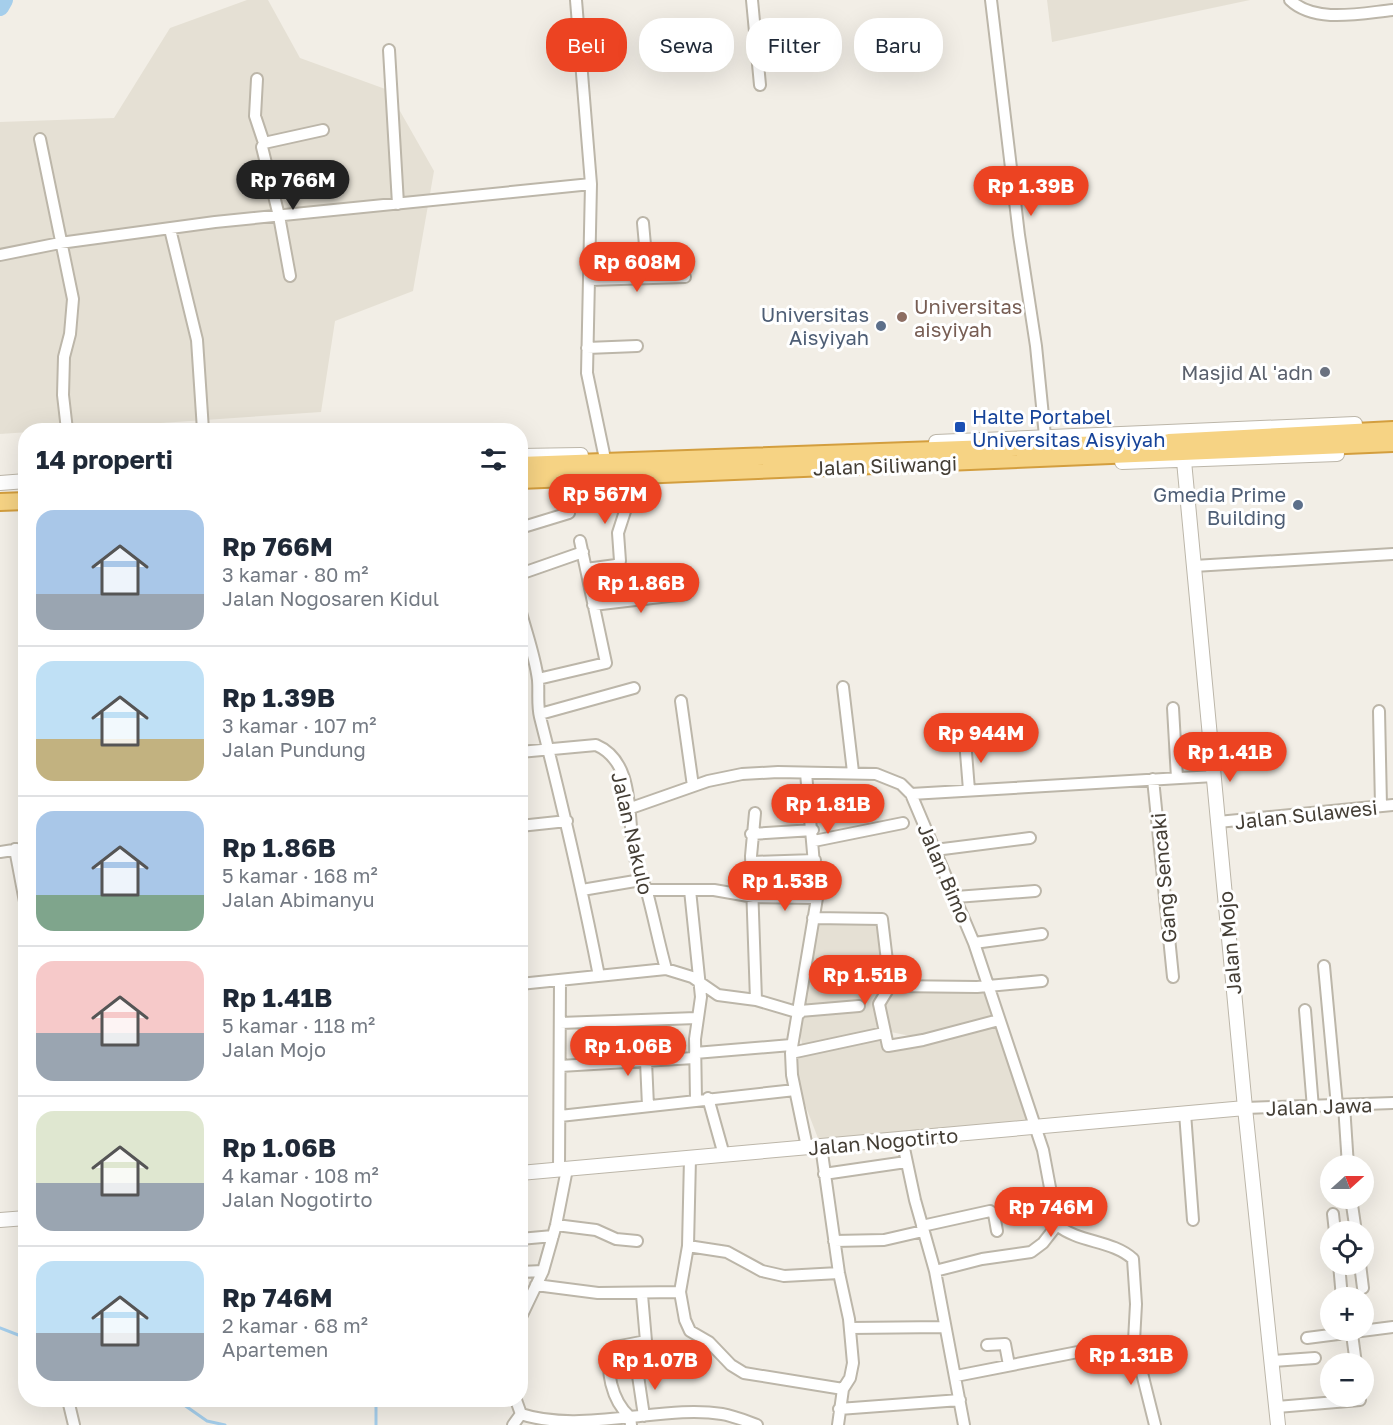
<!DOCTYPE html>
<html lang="id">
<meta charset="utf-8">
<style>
body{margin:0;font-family:"Golos Text",sans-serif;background:#f6f6f7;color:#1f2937;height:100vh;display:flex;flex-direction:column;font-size:22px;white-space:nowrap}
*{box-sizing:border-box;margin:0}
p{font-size:20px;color:#747a83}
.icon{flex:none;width:33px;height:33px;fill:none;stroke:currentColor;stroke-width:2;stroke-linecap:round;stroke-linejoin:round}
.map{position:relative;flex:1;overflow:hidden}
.panel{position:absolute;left:18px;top:423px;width:510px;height:984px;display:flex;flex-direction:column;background:#fff;border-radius:24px;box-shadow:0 6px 24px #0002}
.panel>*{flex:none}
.guide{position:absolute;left:546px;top:18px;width:570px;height:54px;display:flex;gap:12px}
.needle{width:39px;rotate:69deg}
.fabs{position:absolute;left:1320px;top:1155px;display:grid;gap:12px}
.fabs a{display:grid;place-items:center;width:54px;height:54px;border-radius:50%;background:#fff;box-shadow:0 6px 24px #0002;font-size:30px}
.price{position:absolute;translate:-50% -51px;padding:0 14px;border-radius:21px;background:#ec4322;color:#fff;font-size:20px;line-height:39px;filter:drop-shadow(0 2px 3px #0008)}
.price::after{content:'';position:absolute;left:50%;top:36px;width:18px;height:14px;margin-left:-9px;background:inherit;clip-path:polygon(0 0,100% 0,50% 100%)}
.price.on{background:#222;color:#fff}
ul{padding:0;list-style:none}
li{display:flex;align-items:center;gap:18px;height:150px;padding:0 18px}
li+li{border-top:2px solid #e0e1e3}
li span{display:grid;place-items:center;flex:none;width:168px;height:120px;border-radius:18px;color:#555}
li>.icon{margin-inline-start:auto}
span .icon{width:72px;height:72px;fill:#fffc;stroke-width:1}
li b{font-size:26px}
h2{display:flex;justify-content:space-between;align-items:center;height:72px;padding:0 18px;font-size:26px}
.chip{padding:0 21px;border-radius:24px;background:#fff;box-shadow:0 6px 24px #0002;font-size:21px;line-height:54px}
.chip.on{background:#ec4322;color:#fff}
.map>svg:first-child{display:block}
.residential{fill:#e5e0d4}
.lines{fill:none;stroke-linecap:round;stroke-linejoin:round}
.stream{stroke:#a5ceeb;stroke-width:3}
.river{stroke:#a5ceeb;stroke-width:18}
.minor-casing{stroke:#bcb6a9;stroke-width:14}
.tertiary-casing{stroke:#bcb6a9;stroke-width:16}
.trunk-casing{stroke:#d39e3e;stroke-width:20}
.minor{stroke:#fff;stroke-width:10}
.tertiary{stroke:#fff;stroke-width:14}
.trunk{stroke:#f6d384;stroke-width:16}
.education-dot{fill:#8d6e63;stroke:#fff;stroke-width:2}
.service-dot{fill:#5c6f8a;stroke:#fff;stroke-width:2}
.worship-dot{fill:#6b7280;stroke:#fff;stroke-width:2}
.transit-dot{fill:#1a4fb4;stroke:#fff;stroke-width:2}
.labels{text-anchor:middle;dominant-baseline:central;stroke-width:6;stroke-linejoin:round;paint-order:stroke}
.education-label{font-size:20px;fill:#785e54;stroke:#fff;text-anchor:start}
.service-label{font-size:20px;fill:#4e5e75;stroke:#fff;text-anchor:end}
.worship-label{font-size:20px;fill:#5b616d;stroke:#fff;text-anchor:end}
.transit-label{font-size:20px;fill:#164399;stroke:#fff;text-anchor:start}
.street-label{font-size:20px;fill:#443e35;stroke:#fff}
</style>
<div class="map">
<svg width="1393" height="1425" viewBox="0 0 1393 1425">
<rect width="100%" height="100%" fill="#f2eee6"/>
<path class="residential" d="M247 0H268L300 58 388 90 434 171 413 291 335 321 321 412 0 434V122L114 118 170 28Z
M1047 0H1250L1052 42Z
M818 920 882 922 887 987 879 1001 881 1031 803 1049 800 1033 801 1017Z
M893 988H986L997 1018 920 1038 886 1031 882 999Z
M1000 1021 1032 1120 902 1139 821 1146 801 1094 797 1069 799 1052 879 1039 918 1045Z"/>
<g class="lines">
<path class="stream" d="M0 1328 26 1338
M177 1400 207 1421 225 1425
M376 1400V1425"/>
<path class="river" d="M0 7 4 0"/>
<g class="minor-casing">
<path id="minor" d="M576 0 591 184 587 373 604 454
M752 0 760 85
M991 0 1019 235 1036 346 1045 436
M1290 0C1315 24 1362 13 1393 10
M389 50 398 204
M257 79 255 116 264 143
M40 139 73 299 70 334 64 357 63 395 67 430
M643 223 648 278
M170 229 197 340 203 430
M0 255 60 243 215 222 591 184
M290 276 279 216 262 147 264 143 323 130
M589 280 685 277
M587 348 637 346
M520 528 569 513
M1194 566 1393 554
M586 569 616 565 620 561 618 533 628 502 630 479
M520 574 583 552
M593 605 686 594
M520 609C526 632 535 656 538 680 539 692 537 705 540 717 562 803 582 889 599 976
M538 679 606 663 580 541
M843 687 853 772
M681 701 693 786
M1173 708 1177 778
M1379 711 1381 806
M540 714 634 688
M965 740 969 790
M520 752 596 745C636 762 627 818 634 853 636 867 643 879 647 892 654 918 659 944 666 969
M806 773 817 898 791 1053 792 1075 807 1147
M1153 779 1173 977
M911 794 1214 776
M631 808 708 781 742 774 778 772 876 774 901 784 911 794 974 943 1043 1150 1057 1225C1079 1243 1112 1240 1133 1259L1136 1304 1134 1341 1155 1425
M755 813 751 856 756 1000
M1218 822 1393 805
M520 826 567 821
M751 834 813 830
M814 841 903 823
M15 849 26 907
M935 850 1030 838
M0 852 26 848
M752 862 815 860
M582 890 641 880
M646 890H714L754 897 817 898
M690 890 701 997 695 1039 696 1100
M956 897 1035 891
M813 918 882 919 890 986
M974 943 1042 934
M1324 966 1337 1106
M520 984 666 969 692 977 718 995 756 1000 800 1013
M890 986 879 1004 888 1046 923 1040 999 1020
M890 986 977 987 1042 981
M1305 1010 1313 1108
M800 1011 859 1006
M560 1023 696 1018
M695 1053 791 1045
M791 1053 884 1033
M646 1061 648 1106
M560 1066 694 1058
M708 1098 724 1155
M1344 1105 1348 1166
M1245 1108 1393 1103
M1185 1113 1193 1220
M560 1116 795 1090
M902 1139 915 1200 935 1271 964 1425
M821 1146 839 1273 849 1319 853 1363 850 1378 843 1389
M559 1170 560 981
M824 1174 906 1162
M1351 1198 1356 1232
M1333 1214 1335 1232
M556 1225 596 1230 616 1239 637 1241
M922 1226 990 1211 994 1214 997 1231
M520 1239 553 1236
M834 1241 884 1240 923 1231
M688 1246 727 1252 762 1271 784 1276 839 1273
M1339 1264 1342 1298
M1360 1264 1363 1288
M935 1271 982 1259 1031 1252 1043 1243 1057 1225
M520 1272 543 1271
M536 1285 598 1293 680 1292 685 1320 690 1331 709 1342 731 1365 744 1373 843 1389 838 1425
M680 1292 688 1246 690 1158
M520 1319 543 1271 556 1225 567 1169
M850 1328 944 1327
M1352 1334 1356 1364
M1307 1338 1393 1327
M987 1345 1005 1344 1009 1365
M1273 1361 1315 1358
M637 1369 644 1416
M956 1376 1134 1341
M68 1400 74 1425
M516 1400 521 1414C554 1425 594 1421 630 1417 659 1414 693 1409 722 1414 734 1416 746 1421 757 1425
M1277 1407 1360 1400
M839 1409 960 1400
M513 1425 521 1414
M631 1425 630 1417C613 1402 602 1367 615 1347L646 1341 642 1295"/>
</g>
<g class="tertiary-casing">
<path id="tertiary" d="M936 442 1355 424
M520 456 581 455
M1184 461 1245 1108 1278 1425
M1122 462 1337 454
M0 483 26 481
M520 1173 1245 1108
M0 1220 26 1218"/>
</g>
<g class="trunk-casing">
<path id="trunk" d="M1169 442 1393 430
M520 465 1131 443
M520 480 1393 443
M0 502 26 501"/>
</g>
<use href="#minor" class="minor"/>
<use href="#tertiary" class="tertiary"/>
<use href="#trunk" class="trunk"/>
</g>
<circle class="education-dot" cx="902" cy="317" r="6"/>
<g class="service-dot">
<circle cx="881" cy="326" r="6"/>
<circle cx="1298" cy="505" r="6"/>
</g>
<circle class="worship-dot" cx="1325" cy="372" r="6"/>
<rect class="transit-dot" x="954" y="421" width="12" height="12" rx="3"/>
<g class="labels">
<g class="education-label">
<text x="914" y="306">Universitas<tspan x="914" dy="23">aisyiyah</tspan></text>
</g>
<g class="service-label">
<text x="869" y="314">Universitas<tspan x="869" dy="23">Aisyiyah</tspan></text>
<text x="1286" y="494">Gmedia Prime<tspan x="1286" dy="23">Building</tspan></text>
</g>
<g class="worship-label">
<text x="1313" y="372">Masjid Al 'adn</text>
</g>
<g class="transit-label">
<text x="972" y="416">Halte Portabel<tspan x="972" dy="23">Universitas Aisyiyah</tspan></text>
</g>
<g class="street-label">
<text transform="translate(885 465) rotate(-2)">Jalan Siliwangi</text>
<text transform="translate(1306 814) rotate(-6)">Jalan Sulawesi</text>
<text transform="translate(633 833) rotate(77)">Jalan Nakulo</text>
<text transform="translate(945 873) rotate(67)">Jalan Bimo</text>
<text transform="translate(1163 878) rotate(-95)">Gang Sencaki</text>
<text transform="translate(1229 943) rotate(-95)">Jalan Mojo</text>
<text transform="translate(1319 1106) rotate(-2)">Jalan Jawa</text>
<text transform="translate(883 1141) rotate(-5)">Jalan Nogotirto</text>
</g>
</g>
</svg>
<div class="fabs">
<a><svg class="needle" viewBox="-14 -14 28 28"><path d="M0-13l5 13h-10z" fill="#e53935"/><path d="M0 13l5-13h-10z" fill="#747a83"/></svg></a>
<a><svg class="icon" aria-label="locate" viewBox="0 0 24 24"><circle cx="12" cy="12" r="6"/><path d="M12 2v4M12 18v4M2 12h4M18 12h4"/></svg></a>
<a>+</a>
<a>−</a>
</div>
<b class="price on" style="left:293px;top:211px">Rp 766M</b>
<b class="price" style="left:1031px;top:217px">Rp 1.39B</b>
<b class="price" style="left:637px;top:293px">Rp 608M</b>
<b class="price" style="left:605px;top:525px">Rp 567M</b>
<b class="price" style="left:641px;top:614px">Rp 1.86B</b>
<b class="price" style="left:981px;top:764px">Rp 944M</b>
<b class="price" style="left:1230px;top:783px">Rp 1.41B</b>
<b class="price" style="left:828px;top:835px">Rp 1.81B</b>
<b class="price" style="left:785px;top:912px">Rp 1.53B</b>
<b class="price" style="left:865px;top:1006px">Rp 1.51B</b>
<b class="price" style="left:628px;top:1077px">Rp 1.06B</b>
<b class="price" style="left:1051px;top:1238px">Rp 746M</b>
<b class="price" style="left:1131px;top:1386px">Rp 1.31B</b>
<b class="price" style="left:655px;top:1391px">Rp 1.07B</b>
<div class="guide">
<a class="chip on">Beli</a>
<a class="chip">Sewa</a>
<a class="chip">Filter</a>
<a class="chip">Baru</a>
</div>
<section class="panel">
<h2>14 properti<svg class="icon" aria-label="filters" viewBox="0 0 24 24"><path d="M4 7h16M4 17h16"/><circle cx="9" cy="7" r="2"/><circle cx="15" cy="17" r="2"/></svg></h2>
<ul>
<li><span style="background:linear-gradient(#a9c7e8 70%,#9aa5b1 0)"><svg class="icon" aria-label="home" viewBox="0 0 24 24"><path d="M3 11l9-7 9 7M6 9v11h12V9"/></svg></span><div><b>Rp 766M</b><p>3 kamar · 80 m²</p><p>Jalan Nogosaren Kidul</p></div></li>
<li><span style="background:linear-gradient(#bfe0f5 65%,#c2b280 0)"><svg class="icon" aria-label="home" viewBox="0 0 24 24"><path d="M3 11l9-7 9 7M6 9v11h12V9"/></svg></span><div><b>Rp 1.39B</b><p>3 kamar · 107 m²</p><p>Jalan Pundung</p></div></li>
<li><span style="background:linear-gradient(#a9c7e8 70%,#7fa58c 0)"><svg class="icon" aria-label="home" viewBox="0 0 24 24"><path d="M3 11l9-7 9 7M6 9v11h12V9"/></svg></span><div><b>Rp 1.86B</b><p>5 kamar · 168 m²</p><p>Jalan Abimanyu</p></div></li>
<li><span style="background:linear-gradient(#f6c9c9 60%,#9aa5b1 0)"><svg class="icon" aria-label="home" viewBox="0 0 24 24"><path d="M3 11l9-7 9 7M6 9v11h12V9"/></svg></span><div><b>Rp 1.41B</b><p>5 kamar · 118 m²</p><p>Jalan Mojo</p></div></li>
<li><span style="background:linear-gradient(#dfe7d0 60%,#9aa5b1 0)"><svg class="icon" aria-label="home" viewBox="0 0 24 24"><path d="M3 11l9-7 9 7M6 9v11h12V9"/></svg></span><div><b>Rp 1.06B</b><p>4 kamar · 108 m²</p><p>Jalan Nogotirto</p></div></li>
<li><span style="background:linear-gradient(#bfe0f5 60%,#9aa5b1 0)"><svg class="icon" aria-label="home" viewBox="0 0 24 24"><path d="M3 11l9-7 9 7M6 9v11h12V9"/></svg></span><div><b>Rp 746M</b><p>2 kamar · 68 m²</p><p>Apartemen</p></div></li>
</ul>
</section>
</div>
